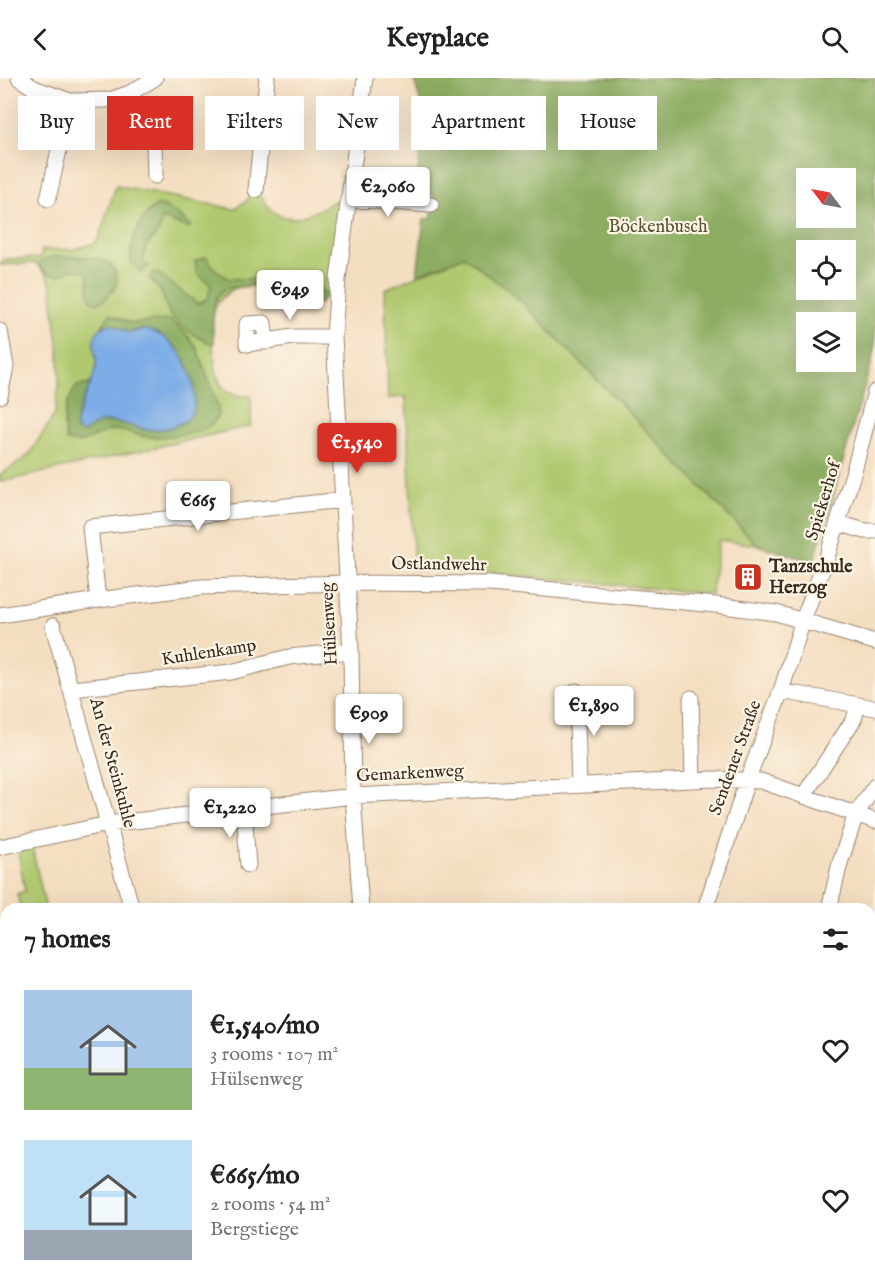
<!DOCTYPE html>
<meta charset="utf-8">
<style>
body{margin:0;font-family:"IM FELL English",serif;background:#f6f6f6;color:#222;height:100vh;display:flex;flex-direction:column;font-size:22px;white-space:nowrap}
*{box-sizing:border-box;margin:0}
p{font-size:20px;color:#767676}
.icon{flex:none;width:33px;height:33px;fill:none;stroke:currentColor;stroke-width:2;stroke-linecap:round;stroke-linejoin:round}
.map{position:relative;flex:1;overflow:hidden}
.panel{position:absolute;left:0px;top:825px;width:876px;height:384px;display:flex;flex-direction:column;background:#fff;border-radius:18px 18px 0 0;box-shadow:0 6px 24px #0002}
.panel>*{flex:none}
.guide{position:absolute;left:18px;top:18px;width:840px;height:54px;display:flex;gap:12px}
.needle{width:39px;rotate:302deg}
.tools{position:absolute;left:796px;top:90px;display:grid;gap:12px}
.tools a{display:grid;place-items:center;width:60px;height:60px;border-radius:0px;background:#fff;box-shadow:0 6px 24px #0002;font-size:30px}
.price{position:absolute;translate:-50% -51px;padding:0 14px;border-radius:6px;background:#fff;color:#222;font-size:20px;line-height:39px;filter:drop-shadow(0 2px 3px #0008)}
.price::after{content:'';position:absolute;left:50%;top:36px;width:18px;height:14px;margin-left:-9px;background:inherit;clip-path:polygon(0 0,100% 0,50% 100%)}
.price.current{background:#d93025;color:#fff}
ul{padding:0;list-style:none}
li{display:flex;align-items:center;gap:18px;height:150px;padding:0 24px}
li span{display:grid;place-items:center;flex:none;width:168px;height:120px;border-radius:0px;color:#555}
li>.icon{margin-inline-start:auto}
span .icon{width:72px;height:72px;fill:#fffc;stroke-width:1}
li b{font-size:26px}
h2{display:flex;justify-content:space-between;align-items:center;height:72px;padding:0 24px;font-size:26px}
.chip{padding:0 21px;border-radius:0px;background:#fff;box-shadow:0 6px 24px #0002;font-size:21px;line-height:54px}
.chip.current{background:#d93025;color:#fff}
header{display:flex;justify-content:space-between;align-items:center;height:78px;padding:0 24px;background:#fff;font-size:27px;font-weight:700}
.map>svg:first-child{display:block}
.built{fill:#f7cfd2}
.green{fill:#b0c96f;stroke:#767a46;stroke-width:1.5}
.forest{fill:#8cad62;stroke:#646c40;stroke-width:1.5;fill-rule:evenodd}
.water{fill:#7dade7;stroke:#5c6c82;stroke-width:1.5}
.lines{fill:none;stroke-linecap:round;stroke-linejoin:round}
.minor-casing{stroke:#988470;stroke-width:17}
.minor{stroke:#fff;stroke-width:15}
.labels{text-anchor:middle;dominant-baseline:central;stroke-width:4.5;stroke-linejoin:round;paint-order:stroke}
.park-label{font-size:18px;fill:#585232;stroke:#fcf5e5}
.street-label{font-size:18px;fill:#3b2a1e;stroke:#fcf5e5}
.poi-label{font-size:18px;font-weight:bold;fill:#3b2a1e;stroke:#fcf5e5;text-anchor:start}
</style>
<header><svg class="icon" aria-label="back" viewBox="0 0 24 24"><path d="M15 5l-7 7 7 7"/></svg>Keyplace<svg class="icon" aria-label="search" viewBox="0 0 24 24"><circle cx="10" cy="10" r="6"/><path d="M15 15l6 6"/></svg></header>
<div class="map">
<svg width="875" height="1209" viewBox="0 0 875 1209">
<rect width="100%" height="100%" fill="#fcf5e5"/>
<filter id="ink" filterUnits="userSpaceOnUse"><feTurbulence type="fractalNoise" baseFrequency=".0167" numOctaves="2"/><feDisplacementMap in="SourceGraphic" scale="12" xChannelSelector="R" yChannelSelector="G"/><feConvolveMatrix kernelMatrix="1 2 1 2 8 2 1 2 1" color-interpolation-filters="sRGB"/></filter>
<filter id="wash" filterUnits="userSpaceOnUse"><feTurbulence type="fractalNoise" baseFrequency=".008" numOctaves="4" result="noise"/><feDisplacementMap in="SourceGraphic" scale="24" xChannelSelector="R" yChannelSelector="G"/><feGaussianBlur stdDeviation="1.35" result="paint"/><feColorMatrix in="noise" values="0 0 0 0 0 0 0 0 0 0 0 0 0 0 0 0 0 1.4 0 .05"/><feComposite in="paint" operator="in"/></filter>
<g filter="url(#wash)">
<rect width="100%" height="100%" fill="#f4dec1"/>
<path class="built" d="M413 1203H547L546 1209H414Z"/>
<path class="green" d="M116 108 234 131 248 122 252 112H259C276 159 313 136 344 117L330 213 319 226C305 212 289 207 269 208 259 209 242 207 233 211 225 216 218 222 215 231 210 244 213 297 222 308 229 317 239 318 251 318V348L0 404V397L29 377 55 336 59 307V274L51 207 48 199 36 185 0 187 5 181 40 180 42 172 74 171 95 165 99 159Z
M464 178 519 221 757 467 719 462 711 516 493 495 414 491 406 319 388 320 385 211Z
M32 770 46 831H21L17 816 25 813 18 773Z
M45 1203H146V1209H49Z"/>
<path class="forest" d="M414 0H875V272L814 484 757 467 519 221 464 178 417 197 424 141H431L435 119 416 105 422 64 431 65ZM807 100H846V140H807ZM807 172H846V212H807ZM807 244H846V284H807Z
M159 127 173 133 191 148 188 150 163 141 158 154 145 170 143 185 149 188 141 195 131 184C129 165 140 135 159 127Z
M51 179C72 179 123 172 116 208 111 217 94 236 89 216 87 210 89 203 88 197L84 193 71 192C61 200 48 198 39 189L41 183Z
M206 179 217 193 229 201 286 200 303 204 328 215 319 226C295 203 256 205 225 211 208 221 213 248 214 265H210C196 259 175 247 168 233 161 216 165 214 149 201L153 195H158L198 226 208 220 211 207 197 195 195 183Z
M110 236 131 245 170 242 187 257 197 270 218 329C218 331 218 337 217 339 210 357 159 361 142 358 133 356 125 352 115 352 96 353 86 371 66 362 62 344 65 322 77 308L90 306 76 341 83 355C88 352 93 347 99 345 122 339 142 355 167 350L193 305 181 278 143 251 128 254 105 247 101 250Z"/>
<path class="water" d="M112 246C116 248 123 253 128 254 135 255 140 251 147 252 171 257 188 281 193 305 195 313 196 329 191 337 183 348 161 353 148 352 132 349 121 342 103 344 95 345 89 351 83 355L76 352C74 335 93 307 96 289 98 277 90 267 96 256 100 249 105 247 112 246Z"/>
</g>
<g filter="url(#ink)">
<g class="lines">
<g class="minor-casing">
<path id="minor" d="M19 0 34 10 70 23
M155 98 154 65 130 15 155 0
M256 112 267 0
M48 121 70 23 109 22 130 15
M348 121 431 127
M0 253 6 288 0 318
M266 264 264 245 247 246V266L293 259H334
M838 445 865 453H875
M98 522 90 449 342 422
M0 537 98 522 202 509 347 505 490 506 716 527 776 535 875 564
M53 548 132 831
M72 611 231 594 289 579 351 573
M576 613 579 706
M781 613 875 630
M691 620 693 702
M804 717 854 641 858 627
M244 732 248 787
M0 769 108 746 353 718 713 701 761 703 875 743
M361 831 353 718 351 573 334 259 338 201 365 0
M705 831 747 703 781 613 803 542 827 479 853 396 875 314
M829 831 840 785 856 736 875 708
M870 923H875
M0 980 6 993
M870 1089 875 1090
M0 1162 6 1159
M227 1203 228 1209
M402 1203 403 1209
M870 1203H875
M605 1209 606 1203
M808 1209V1203"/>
</g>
<use href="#minor" class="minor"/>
</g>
</g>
<defs>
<g id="building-square" transform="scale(1.5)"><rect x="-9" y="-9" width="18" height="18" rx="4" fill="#c8321e" stroke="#fcf5e5"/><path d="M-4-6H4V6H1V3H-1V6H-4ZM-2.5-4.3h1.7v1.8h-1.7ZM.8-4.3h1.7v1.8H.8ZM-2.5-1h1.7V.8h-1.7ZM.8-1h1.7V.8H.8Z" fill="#fff"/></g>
</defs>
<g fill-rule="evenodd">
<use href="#building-square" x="748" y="499"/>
</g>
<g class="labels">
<g class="park-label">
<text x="658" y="149">Böckenbusch</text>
</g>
<g class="street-label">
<text transform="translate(824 423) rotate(-73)">Spiekerhof</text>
<text transform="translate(439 487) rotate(1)">Ostlandwehr</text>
<text transform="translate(330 546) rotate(-93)">Hülsenweg</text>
<text transform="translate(209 575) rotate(-9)">Kuhlenkamp</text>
<text transform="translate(736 680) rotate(-70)">Sendener Straße</text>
<text transform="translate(112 685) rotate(75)">An der Steinkuhle</text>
<text transform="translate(410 696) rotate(-3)">Gemarkenweg</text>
</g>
<g class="poi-label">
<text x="769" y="489">Tanzschule<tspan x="769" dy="21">Herzog</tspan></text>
</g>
</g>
</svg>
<div class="tools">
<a><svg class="needle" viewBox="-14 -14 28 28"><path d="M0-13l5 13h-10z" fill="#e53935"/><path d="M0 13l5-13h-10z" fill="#767676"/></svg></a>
<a><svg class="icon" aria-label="locate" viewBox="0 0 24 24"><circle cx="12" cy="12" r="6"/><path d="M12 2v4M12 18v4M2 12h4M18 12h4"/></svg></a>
<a><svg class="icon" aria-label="layers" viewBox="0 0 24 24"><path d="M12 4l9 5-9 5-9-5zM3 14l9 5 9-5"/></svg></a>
</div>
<b class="price" style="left:388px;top:140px">€2,060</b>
<b class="price" style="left:290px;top:243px">€949</b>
<b class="price current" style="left:357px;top:396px">€1,540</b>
<b class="price" style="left:198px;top:454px">€665</b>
<b class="price" style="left:594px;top:659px">€1,890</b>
<b class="price" style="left:369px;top:667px">€909</b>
<b class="price" style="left:230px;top:761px">€1,220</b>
<div class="guide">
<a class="chip">Buy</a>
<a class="chip current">Rent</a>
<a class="chip">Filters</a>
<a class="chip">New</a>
<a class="chip">Apartment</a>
<a class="chip">House</a>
</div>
<section class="panel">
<h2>7 homes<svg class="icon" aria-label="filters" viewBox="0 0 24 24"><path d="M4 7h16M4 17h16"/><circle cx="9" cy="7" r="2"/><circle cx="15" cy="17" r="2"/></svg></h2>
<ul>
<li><span style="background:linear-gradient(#a9c7e8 65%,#8fb573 0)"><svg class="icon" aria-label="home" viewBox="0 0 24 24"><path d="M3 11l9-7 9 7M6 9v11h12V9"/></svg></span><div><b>€1,540/mo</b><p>3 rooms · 107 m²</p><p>Hülsenweg</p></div><svg class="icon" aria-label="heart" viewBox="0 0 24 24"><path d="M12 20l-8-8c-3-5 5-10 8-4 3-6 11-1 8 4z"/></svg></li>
<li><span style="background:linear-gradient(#bfe0f5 75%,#9aa5b1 0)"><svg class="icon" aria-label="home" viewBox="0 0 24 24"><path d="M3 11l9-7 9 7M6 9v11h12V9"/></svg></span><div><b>€665/mo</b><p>2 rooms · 54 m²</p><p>Bergstiege</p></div><svg class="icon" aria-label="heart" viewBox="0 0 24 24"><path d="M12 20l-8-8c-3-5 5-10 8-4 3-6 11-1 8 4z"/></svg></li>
</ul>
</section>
</div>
